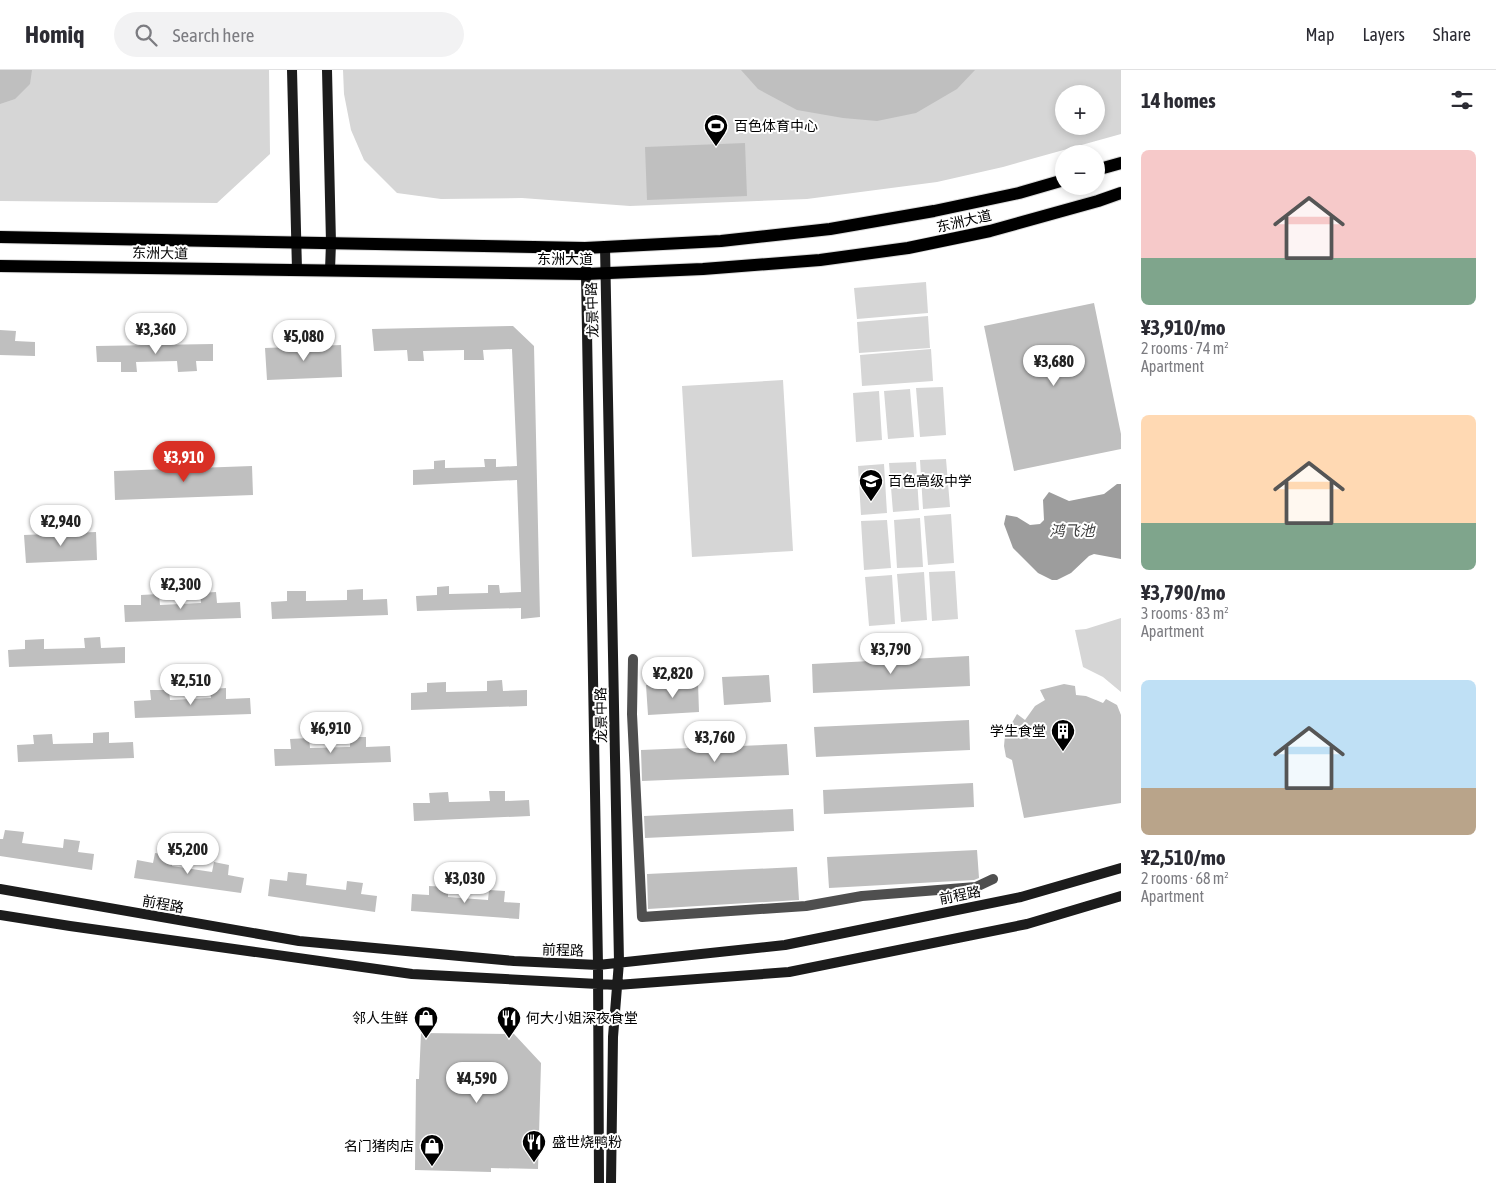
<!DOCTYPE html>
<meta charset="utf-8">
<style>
body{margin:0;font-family:"Asap Condensed","Noto Sans SC",sans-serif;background:#f2f2f3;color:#2b2b33;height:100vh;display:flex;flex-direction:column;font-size:19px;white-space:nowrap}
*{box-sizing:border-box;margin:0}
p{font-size:16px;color:#7c7c81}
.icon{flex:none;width:28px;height:28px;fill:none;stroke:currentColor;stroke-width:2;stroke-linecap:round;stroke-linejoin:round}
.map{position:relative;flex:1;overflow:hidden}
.details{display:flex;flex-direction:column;background:#fff;width:375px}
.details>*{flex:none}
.fabs{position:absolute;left:1055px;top:15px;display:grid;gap:10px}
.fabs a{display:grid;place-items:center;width:50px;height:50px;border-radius:50%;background:#fff;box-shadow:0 2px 8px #0003;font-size:25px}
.price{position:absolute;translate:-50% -42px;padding:0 11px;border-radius:18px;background:#fff;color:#222;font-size:16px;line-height:32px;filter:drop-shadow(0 1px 2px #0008)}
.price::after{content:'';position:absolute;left:50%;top:30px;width:15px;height:11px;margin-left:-8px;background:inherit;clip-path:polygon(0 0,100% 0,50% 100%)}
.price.current{background:#d93025;color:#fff}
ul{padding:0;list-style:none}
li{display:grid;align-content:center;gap:10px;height:265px;padding:0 20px}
li span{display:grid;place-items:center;height:155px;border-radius:8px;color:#555}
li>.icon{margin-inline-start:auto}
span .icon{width:90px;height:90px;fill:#fffc;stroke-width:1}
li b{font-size:21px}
h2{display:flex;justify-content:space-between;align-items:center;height:60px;padding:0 20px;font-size:21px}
header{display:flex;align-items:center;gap:30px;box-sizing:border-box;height:70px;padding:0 25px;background:#fff;border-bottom:1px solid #e1e1e2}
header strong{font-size:24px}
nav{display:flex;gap:28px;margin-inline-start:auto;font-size:18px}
.search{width:350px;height:45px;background:#f2f2f3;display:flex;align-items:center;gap:12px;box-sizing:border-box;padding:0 18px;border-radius:28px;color:#7c7c81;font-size:19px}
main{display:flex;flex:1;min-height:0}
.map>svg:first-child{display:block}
.green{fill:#d6d6d6;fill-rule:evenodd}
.water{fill:#9d9d9d}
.building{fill:#bfbfbf}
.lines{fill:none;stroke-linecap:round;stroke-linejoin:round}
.primary-casing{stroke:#dbdbdb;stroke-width:14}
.street{stroke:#4f4f4f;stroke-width:10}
.secondary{stroke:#1c1c1c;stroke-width:10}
.primary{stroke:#000;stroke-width:12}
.labels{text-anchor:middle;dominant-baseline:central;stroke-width:4;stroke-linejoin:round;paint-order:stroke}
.poi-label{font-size:14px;fill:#000;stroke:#fff;text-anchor:start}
.street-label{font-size:14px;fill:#000;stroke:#fff}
.water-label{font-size:15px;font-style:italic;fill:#3e3e3e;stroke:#fff}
</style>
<header>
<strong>Homiq</strong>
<div class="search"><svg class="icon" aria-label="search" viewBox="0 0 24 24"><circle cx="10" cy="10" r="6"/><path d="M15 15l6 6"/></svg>Search here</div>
<nav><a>Map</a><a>Layers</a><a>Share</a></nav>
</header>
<main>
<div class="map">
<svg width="1121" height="1113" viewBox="0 0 1121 1113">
<rect width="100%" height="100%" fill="#fff"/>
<path class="green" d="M0 0H269L270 84 217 133 0 131Z
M343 0H1121V64L1003 97 937 112 807 129 630 136 522 128 441 129 397 123 364 90 351 60 344 24ZM1064 24H1096V56H1064Z
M926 212 928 243 857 249 854 218Z
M928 246 930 278 859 283 857 252Z
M931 279 933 311 862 316 860 285Z
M783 310 793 481 692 487 682 316Z
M943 317 946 365 920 367 916 318Z
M910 319 914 367 888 369 884 321Z
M879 321 882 370 856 372 853 323Z
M946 389 950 437 923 439 920 390Z
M916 392 919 440 893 442 889 393Z
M884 394 887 443 861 445 858 396Z
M951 444 954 493 928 495 924 446Z
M920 448 923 497 897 498 894 450Z
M887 450 891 498 864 500 861 451Z
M955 501 958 549 932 551 929 502Z
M924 502 927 550 901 552 897 504Z
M892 505 895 554 869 556 865 507Z
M1121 548V622L1103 607 1083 597 1075 560 1086 559Z"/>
<path class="water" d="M1117 414H1121V489L1094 484 1089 486 1071 503 1057 510H1052L1038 503 1013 478 1004 454 1006 445 1017 447 1030 455 1040 454 1044 450 1043 430 1049 422 1069 431 1104 424Z"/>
<path class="building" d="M0 0H32L30 14 15 29 0 34Z
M741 0H975L957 19 916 43 877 51 843 48 797 40 758 19Z
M745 73 747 126 647 130 645 77Z
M1094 233 1121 364V379L1014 401 984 256Z
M513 256 534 276 540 547 521 549V538L417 541 416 526 437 525V517L449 516V524L488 523V515H499L500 523 521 522 517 410 413 415V400L434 399V391L445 390V398L485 397 484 389H496V397L517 396 512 279 483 280 484 290H464V280L423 281 424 291H408L407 280 374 281 372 259Z
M0 260 16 261 15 271 35 272V286L0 285Z
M213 274V291H196L197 301 178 302 177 291 136 292 137 302H121V292H97L96 276Z
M341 275 342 307 267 310 265 278Z
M252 396 253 425 115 430 114 401Z
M96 462 97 490 26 493 24 465Z
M363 519V530L387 529 388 545 272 549 271 532 287 531V521H306V531L347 530V520Z
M216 522 217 533 240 532 241 548 125 552 124 535H141V525L159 524 160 535 201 533 200 523Z
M100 567 101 578 125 577V593L9 597 8 580 25 579V570L44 569V579L85 578 84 568Z
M969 586 970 616 813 623 812 594Z
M769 605 771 632 724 635 722 607Z
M502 610 503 621 527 620V636L411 640V623L427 622V613L446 612V622L487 621V611Z
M698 613 699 642 648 645 646 615Z
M1064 614 1075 616 1076 625 1086 626 1103 633 1106 629 1117 635 1121 645V733L1024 748 1012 690 1006 687 1004 676 1005 665 1017 644 1025 650 1035 636 1045 630 1040 620Z
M226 618V629L250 628 251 644 135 648 134 631 151 630 150 620H169L170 630 211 628 210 619Z
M969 650 970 680 816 687 814 657Z
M109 662V673L133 672 134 688 18 692 17 675 34 674 33 665 52 664 53 674 93 673V663Z
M350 667H366V677L390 676 391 692 275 696 274 679H291L290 669 309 668 310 678 350 677Z
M787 674 789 705 642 711 641 680Z
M973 713 974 737 824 744 823 720Z
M489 721H505V731L529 730 530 746 414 751 413 733H430L429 723 448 722 449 732 490 731Z
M793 739 794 761 645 768 644 746Z
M5 760 24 762 22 773 63 778 64 769 80 771 78 782 94 784 92 800 0 786V769H3Z
M977 780 979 808 974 810 829 818 827 787Z
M155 783 173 786 172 796 212 802 214 792 229 795 228 805 244 808 241 823 134 808 137 790 153 793Z
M797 797 799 830 648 839 647 804Z
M288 802 307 804 306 815 346 820 347 811 363 813 361 824 377 826 375 842 268 826 270 809 287 811Z
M429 816 448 817V827L488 830 489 820 505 821 504 832 520 833 519 849 411 841 412 824 429 825Z
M421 963 514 964 541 993 538 1099 491 1098V1102L415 1100 416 1009H419Z"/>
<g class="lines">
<g class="primary-casing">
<path id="primary" d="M1096 100 1121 93
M0 167 585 178 721 171 830 159 934 141 1019 123 1064 110
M0 196 586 204 703 199 820 190 908 178 990 161 1098 131 1121 123"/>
</g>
<path class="street" d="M633 589 632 644 642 847 806 836 862 826 976 817 993 809"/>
<path class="secondary" d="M292 0 297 200
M327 0 331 173 330 200
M605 176 619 892 613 967 611 1113
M585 178 586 204 598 895 599 1113
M0 819 299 871 514 891 598 895 785 875 1021 827 1121 798
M0 845 70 856 412 904 617 915 789 902 1027 854 1121 826"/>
<use href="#primary" class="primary"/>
</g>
<defs>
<g id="stadium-pin" transform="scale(1.25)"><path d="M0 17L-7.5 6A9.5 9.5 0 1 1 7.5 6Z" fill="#000" stroke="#fff"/><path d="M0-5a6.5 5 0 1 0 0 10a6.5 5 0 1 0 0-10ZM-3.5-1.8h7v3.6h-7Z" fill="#fff"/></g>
<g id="school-pin" transform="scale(1.25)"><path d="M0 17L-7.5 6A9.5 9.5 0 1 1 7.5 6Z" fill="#000" stroke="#fff"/><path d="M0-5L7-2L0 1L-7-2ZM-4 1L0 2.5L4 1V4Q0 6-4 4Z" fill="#fff"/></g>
<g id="building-pin" transform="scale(1.25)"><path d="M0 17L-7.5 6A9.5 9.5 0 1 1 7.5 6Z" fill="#000" stroke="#fff"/><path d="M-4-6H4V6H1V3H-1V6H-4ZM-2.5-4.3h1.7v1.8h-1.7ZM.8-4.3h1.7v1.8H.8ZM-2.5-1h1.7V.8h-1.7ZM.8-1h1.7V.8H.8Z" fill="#fff"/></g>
<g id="shop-pin" transform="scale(1.25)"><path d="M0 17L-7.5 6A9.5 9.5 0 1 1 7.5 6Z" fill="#000" stroke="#fff"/><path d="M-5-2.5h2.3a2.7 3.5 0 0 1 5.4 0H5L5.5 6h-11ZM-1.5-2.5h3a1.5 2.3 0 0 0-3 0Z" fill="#fff"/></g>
<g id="restaurant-pin" transform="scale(1.25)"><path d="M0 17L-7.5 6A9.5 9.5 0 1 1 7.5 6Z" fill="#000" stroke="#fff"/><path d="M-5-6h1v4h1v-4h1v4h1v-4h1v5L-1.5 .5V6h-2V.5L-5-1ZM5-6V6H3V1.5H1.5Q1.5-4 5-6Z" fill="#fff"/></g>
</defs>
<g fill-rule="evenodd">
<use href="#stadium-pin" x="716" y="56"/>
<use href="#school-pin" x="871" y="411"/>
<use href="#building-pin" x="1063" y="661"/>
<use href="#shop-pin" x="426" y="948"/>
<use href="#restaurant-pin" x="509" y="948"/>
<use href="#restaurant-pin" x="534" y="1072"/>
<use href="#shop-pin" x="432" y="1076"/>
</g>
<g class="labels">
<g class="poi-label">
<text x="734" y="56">百色体育中心</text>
<text x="888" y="411">百色高级中学</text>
<text x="1046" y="661" text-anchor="end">学生食堂</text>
<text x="408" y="948" text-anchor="end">邻人生鲜</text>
<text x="526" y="948">何大小姐深夜食堂</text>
<text x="552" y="1072">盛世烧鸭粉</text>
<text x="414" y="1076" text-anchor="end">名门猪肉店</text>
</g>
<g class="street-label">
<text transform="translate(964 151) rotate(-13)">东洲大道</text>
<text transform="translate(160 183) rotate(1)">东洲大道</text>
<text x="565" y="189">东洲大道</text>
<text transform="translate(592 240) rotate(-92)">龙景中路</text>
<text transform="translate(601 645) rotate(-91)">龙景中路</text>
<text transform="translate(960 825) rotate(-11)">前程路</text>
<text transform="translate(163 834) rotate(10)">前程路</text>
<text transform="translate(563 880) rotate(2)">前程路</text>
</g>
<g class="water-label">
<text x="1072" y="460">鸿飞池</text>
</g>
</g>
</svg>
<div class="fabs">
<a>+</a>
<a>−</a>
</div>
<b class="price" style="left:156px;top:285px">¥3,360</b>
<b class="price" style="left:304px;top:292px">¥5,080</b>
<b class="price" style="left:1054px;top:317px">¥3,680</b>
<b class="price current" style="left:184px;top:413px">¥3,910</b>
<b class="price" style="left:61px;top:477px">¥2,940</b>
<b class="price" style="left:181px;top:540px">¥2,300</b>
<b class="price" style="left:891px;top:605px">¥3,790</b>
<b class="price" style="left:673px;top:629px">¥2,820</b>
<b class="price" style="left:191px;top:636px">¥2,510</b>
<b class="price" style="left:331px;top:684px">¥6,910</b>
<b class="price" style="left:715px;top:693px">¥3,760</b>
<b class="price" style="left:188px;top:805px">¥5,200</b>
<b class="price" style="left:465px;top:834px">¥3,030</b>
<b class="price" style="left:477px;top:1034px">¥4,590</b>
</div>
<section class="details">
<h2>14 homes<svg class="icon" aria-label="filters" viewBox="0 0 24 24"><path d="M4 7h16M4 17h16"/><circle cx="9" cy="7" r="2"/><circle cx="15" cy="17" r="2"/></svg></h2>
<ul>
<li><span style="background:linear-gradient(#f6c9c9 70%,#7fa58c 0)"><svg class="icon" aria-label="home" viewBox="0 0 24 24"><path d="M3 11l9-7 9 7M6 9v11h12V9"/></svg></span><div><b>¥3,910/mo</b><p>2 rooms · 74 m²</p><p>Apartment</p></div></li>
<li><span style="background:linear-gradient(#ffd9b3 70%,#7fa58c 0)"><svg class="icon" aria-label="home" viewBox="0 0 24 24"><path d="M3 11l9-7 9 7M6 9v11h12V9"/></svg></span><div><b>¥3,790/mo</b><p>3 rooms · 83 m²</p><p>Apartment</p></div></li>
<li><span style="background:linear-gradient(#bfe0f5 70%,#b9a48a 0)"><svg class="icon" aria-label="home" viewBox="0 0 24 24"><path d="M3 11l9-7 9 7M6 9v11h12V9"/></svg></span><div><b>¥2,510/mo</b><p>2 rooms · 68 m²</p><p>Apartment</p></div></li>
</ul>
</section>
</main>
